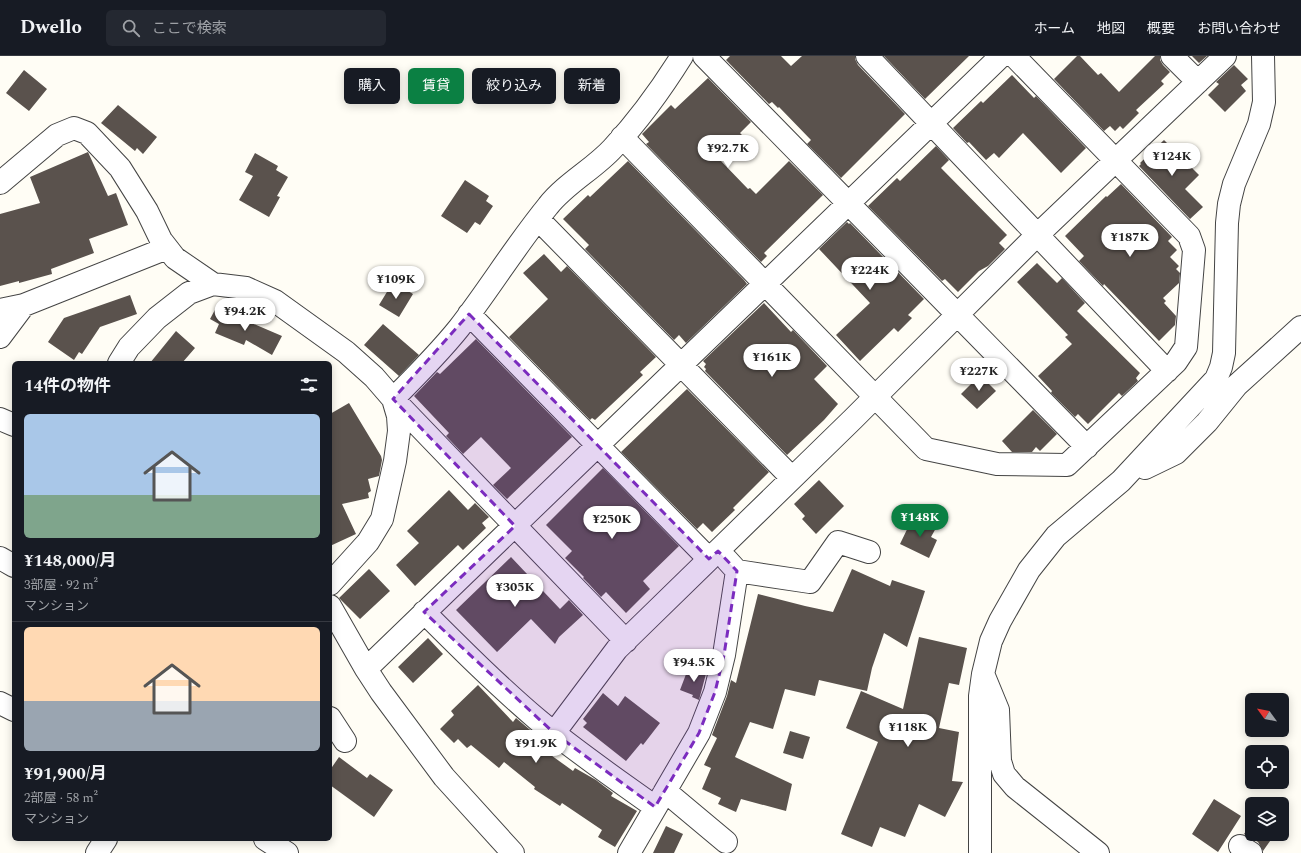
<!DOCTYPE html>
<html lang="ja">
<meta charset="utf-8">
<style>
body{margin:0;font-family:Spectral,"Noto Sans JP",serif;background:#242831;color:#f1f3f6;height:100vh;display:flex;flex-direction:column;font-size:15px;white-space:nowrap}
*{box-sizing:border-box;margin:0}
p{font-size:13px;color:#9ea1a6}
.icon{flex:none;width:22px;height:22px;fill:none;stroke:currentColor;stroke-width:2;stroke-linecap:round;stroke-linejoin:round}
.map{position:relative;flex:1;overflow:hidden}
.panel{position:absolute;left:12px;top:305px;width:320px;height:480px;display:flex;flex-direction:column;background:#171b24;border-radius:6px;box-shadow:0 2px 10px #0003}
.panel>*{flex:none}
.guide{position:absolute;left:344px;top:12px;width:380px;height:36px;display:flex;gap:8px}
.needle{width:26px;rotate:303deg}
.buttons{position:absolute;left:1245px;top:637px;display:grid;gap:8px}
.buttons a{display:grid;place-items:center;width:44px;height:44px;border-radius:6px;background:#171b24;box-shadow:0 2px 10px #0003;font-size:20px}
.price{position:absolute;translate:-50% -34px;padding:0 9px;border-radius:14px;background:#fff;color:#222;font-size:13px;line-height:26px;filter:drop-shadow(0 1px 2px #0008)}
.price::after{content:'';position:absolute;left:50%;top:24px;width:12px;height:9px;margin-left:-6px;background:inherit;clip-path:polygon(0 0,100% 0,50% 100%)}
.price.current{background:#0b8043;color:#fff}
ul{padding:0;list-style:none}
li{display:grid;align-content:center;gap:8px;height:212px;padding:0 12px}
li+li{border-top:1px solid #363941}
li span{display:grid;place-items:center;height:124px;border-radius:6px;color:#555}
li>.icon{margin-inline-start:auto}
span .icon{width:72px;height:72px;fill:#fffc;stroke-width:1}
li b{font-size:17px}
h2{display:flex;justify-content:space-between;align-items:center;height:48px;padding:0 12px;font-size:17px}
.pill{padding:0 14px;border-radius:6px;background:#171b24;box-shadow:0 2px 10px #0003;font-size:14px;line-height:36px}
.pill.current{background:#0b8043;color:#fff}
header{display:flex;align-items:center;gap:24px;box-sizing:border-box;height:56px;padding:0 20px;background:#171b24;border-bottom:1px solid #363941}
header strong{font-size:19px}
nav{display:flex;gap:22px;margin-inline-start:auto;font-size:14px}
.search{width:280px;height:36px;background:#242831;display:flex;align-items:center;gap:10px;box-sizing:border-box;padding:0 14px;border-radius:6px;color:#9ea1a6;font-size:15px}
.map>svg:first-child{display:block}
.building{fill:#5a524d}
.lines{fill:none;stroke-linecap:round;stroke-linejoin:round}
.minor-casing{stroke:#444;stroke-width:24}
.minor{stroke:#fff;stroke-width:22}
.marked{fill:#7b2cbf;fill-opacity:0.2;stroke:#7b2cbf;stroke-width:3;stroke-dasharray:8 5;stroke-linejoin:round}
</style>
<header>
<strong>Dwello</strong>
<div class="search"><svg class="icon" aria-label="search" viewBox="0 0 24 24"><circle cx="10" cy="10" r="6"/><path d="M15 15l6 6"/></svg>ここで検索</div>
<nav><a>ホーム</a><a>地図</a><a>概要</a><a>お問い合わせ</a></nav>
</header>
<div class="map">
<svg width="1301" height="797" viewBox="0 0 1301 797">
<rect width="100%" height="100%" fill="#fffdf5"/>
<path class="building" d="M730 0H781L791 10 802 0H855V3L858 9 905 58 841 122 807 88 811 84 779 51 778 52 772 46 769 48 726 4Z
M884 0H969L925 43Z
M1077 0H1080L1098 19 1101 17 1119 36 1155 0H1160V4L1163 9 1170 16 1161 25 1164 28 1136 54 1139 57 1123 73 1120 70 1115 75 1110 70 1104 75 1054 23Z
M1192 0H1207L1199 7Z
M1234 9 1248 23 1241 29 1246 35 1225 56 1208 39 1219 28 1216 26Z
M24 14 47 33 29 55 6 37Z
M1012 19 1034 42 1036 40 1086 92 1061 117 1023 77 999 102 994 97 986 104 969 86 967 87 953 72 981 45 983 47Z
M708 22 751 66 740 77 743 80 736 86 738 87 721 105 748 133 750 132 756 138 789 105 823 139 764 197 767 200 761 206 646 88 649 86 642 78 671 49 675 53Z
M118 49 157 81 143 98 137 92 135 95 101 67Z
M1164 84 1199 119 1185 133 1203 151 1190 163 1139 110 1141 108 1140 107Z
M936 90 949 104 941 112 1007 179 999 187 1005 193 988 210 979 215 958 236 945 223 942 225 868 150 897 122 900 125Z
M88 96 108 140 116 137 128 169 89 183 94 197 51 213 52 218 19 227V225L0 230V158L40 147 30 121Z
M255 97 278 110 276 114 288 121 277 140 280 141 269 161 239 144 253 120 245 116Z
M628 105 744 224 747 228 686 287 679 279 674 284 585 193 589 189 563 163 588 139 590 141Z
M465 124 489 140 486 145 493 150 480 169 475 166 467 177 441 160Z
M1121 128 1172 181 1168 185 1177 194 1170 201 1179 210 1176 213 1180 217 1179 227 1163 242 1166 245 1164 247 1176 260 1175 269 1159 285 1104 228 1103 230 1079 205 1084 200 1065 180 1106 140 1107 141Z
M847 166 849 168 850 167 924 243 908 259 912 262 898 276 894 272 860 305 836 279 870 247 819 193Z
M544 198 561 216 567 210 656 301 640 316 643 319 595 364 592 362 590 364 509 281 548 243 523 217Z
M1037 207 1057 227 1062 222 1085 247 1077 255 1140 317 1136 322 1138 325 1122 340 1119 337 1088 368 1078 358 1075 361 1051 337 1052 335 1038 320 1072 288 1065 281 1068 279 1017 226Z
M393 226 413 238 399 261 379 249Z
M130 239 137 258 100 271 82 298 79 296 74 304 48 286 64 262Z
M764 247 791 276 793 274 827 310 814 323 838 348 824 364 787 399 705 315 706 313 704 311 706 308 703 305Z
M216 252 282 280 272 299 246 284 244 289 215 277 219 268 210 263Z
M383 268 419 299 399 320 364 289Z
M176 275 195 292 182 307H150Z
M476 283 572 381 507 443 493 429 511 412 481 381 463 398 446 380 449 377 414 340 437 316 440 318Z
M980 319 996 335 977 353 961 338Z
M687 333 769 416 733 452 735 454 712 476 703 467 697 473 621 396Z
M349 347 381 400 382 404 379 420 368 423 371 435 368 437 369 442 342 448 356 478 330 490V358Z
M1033 354 1057 378 1040 395 1036 391 1032 396H1012L1002 385Z
M603 412 679 490 643 525 650 533 626 557 606 536 601 541 588 527 583 522 584 521 565 502 572 495 546 469Z
M819 424 844 450 816 478 802 463 805 460 794 448Z
M449 434 468 454 475 447 489 461 482 467 486 472 463 494 458 489 415 530 396 509 419 487 407 475Z
M913 461 936 472 931 481 937 484 929 502 900 488Z
M511 501 560 553 569 544 583 559 559 581 555 588 531 563 497 596 456 554Z
M369 513 390 535 360 563 339 542Z
M852 513 890 530 892 524 925 535 907 591 884 577 872 612 867 635 819 624 815 640 785 633 773 673 750 666 735 701 792 728 786 755 741 743 736 756 718 748 721 742 702 733 711 712 704 709 717 682 712 679 727 640 731 624 736 627 758 538 805 550 833 556Z
M919 581 967 592 959 629 949 627 939 672 959 676 952 725 963 726 945 761 919 748 905 781 880 771 872 791 841 778 878 686 846 672 861 635 903 653Z
M428 582 443 598 413 627 398 611Z
M688 613 701 618 704 613 707 614 699 644 692 641 693 639 680 634Z
M478 629 513 666 516 662 535 678 530 684 573 715 575 712 596 724 613 737 611 740 637 755 615 791 598 781 602 774 562 747 560 750 534 733 535 731 504 706 499 712 471 689 467 692 458 683 454 687 440 673 454 659 451 655Z
M603 637 618 650 625 640 660 667 643 689 641 687 626 705 583 671 587 667 583 663Z
M790 675 810 681 803 703 783 697Z
M339 701 367 722 370 718 393 734 374 761 330 729V714Z
M1214 743 1241 760 1218 796 1192 778Z
M1252 767V778H1275L1263 795 1258 786 1244 778Z
M666 770 683 778 674 797H653Z"/>
<g class="lines">
<g class="minor-casing">
<path id="minor" d="M704 0 1087 391
M867 0 1167 315
M1172 0 1198 26
M622 81 926 393 997 408 1067 409 1176 306 1186 291 1194 194 1189 180 1014 0
M0 127 57 79 74 72 87 77 120 112 147 155 161 184 175 202 213 228 246 232 275 245 346 296 374 321 393 343 398 360 399 375 395 405 382 463 368 486 330 528
M538 163 792 422
M0 254 24 249 167 192
M469 258 709 503
M0 281 24 249
M119 307 129 291 157 262 189 237 213 228
M0 363 14 369
M1145 412 1176 397 1207 366 1237 329 1301 271
M0 502 14 510
M727 504 737 515 810 526 838 486 869 496
M330 550 366 613 381 636 444 721 513 797
M424 556C461 593 498 630 538 664 575 695 616 723 655 751
M626 585 393 343C416 320 439 297 459 272 490 232 516 189 548 150 566 127 594 113 613 92 639 64 662 32 682 0
M366 613 1001 0
M984 620 998 654 1000 705 1004 718 1015 731 1098 797
M0 647 14 654
M330 662 345 685
M554 677 617 593 853 363 1029 187 1225 0
M665 735 726 786
M265 783 287 797
M1240 790 1251 797
M97 797 106 783
M629 797 699 677 715 636 724 599 737 515
M980 797V640L983 618 991 585 1000 565 1029 514 1056 480 1121 425 1216 323 1221 311 1224 297 1227 167 1229 148 1234 128 1259 68 1264 46 1263 0"/>
</g>
<use href="#minor" class="minor"/>
</g>
<path class="marked" d="M469 258 709 503 718 495 737 515 724 599 715 636 699 677 655 751 554 677 424 556 515 470 393 343Z"/>
</svg>
<div class="buttons">
<a><svg class="needle" viewBox="-14 -14 28 28"><path d="M0-13l5 13h-10z" fill="#e53935"/><path d="M0 13l5-13h-10z" fill="#9ea1a6"/></svg></a>
<a><svg class="icon" aria-label="locate" viewBox="0 0 24 24"><circle cx="12" cy="12" r="6"/><path d="M12 2v4M12 18v4M2 12h4M18 12h4"/></svg></a>
<a><svg class="icon" aria-label="layers" viewBox="0 0 24 24"><path d="M12 4l9 5-9 5-9-5zM3 14l9 5 9-5"/></svg></a>
</div>
<b class="price" style="left:728px;top:113px">¥92.7K</b>
<b class="price" style="left:1172px;top:121px">¥124K</b>
<b class="price" style="left:1130px;top:202px">¥187K</b>
<b class="price" style="left:870px;top:235px">¥224K</b>
<b class="price" style="left:396px;top:244px">¥109K</b>
<b class="price" style="left:245px;top:276px">¥94.2K</b>
<b class="price" style="left:772px;top:322px">¥161K</b>
<b class="price" style="left:979px;top:336px">¥227K</b>
<b class="price current" style="left:920px;top:482px">¥148K</b>
<b class="price" style="left:612px;top:484px">¥250K</b>
<b class="price" style="left:515px;top:552px">¥305K</b>
<b class="price" style="left:694px;top:627px">¥94.5K</b>
<b class="price" style="left:908px;top:692px">¥118K</b>
<b class="price" style="left:536px;top:708px">¥91.9K</b>
<div class="guide">
<a class="pill">購入</a>
<a class="pill current">賃貸</a>
<a class="pill">絞り込み</a>
<a class="pill">新着</a>
</div>
<section class="panel">
<h2>14件の物件<svg class="icon" aria-label="filters" viewBox="0 0 24 24"><path d="M4 7h16M4 17h16"/><circle cx="9" cy="7" r="2"/><circle cx="15" cy="17" r="2"/></svg></h2>
<ul>
<li><span style="background:linear-gradient(#a9c7e8 65%,#7fa58c 0)"><svg class="icon" aria-label="home" viewBox="0 0 24 24"><path d="M3 11l9-7 9 7M6 9v11h12V9"/></svg></span><div><b>¥148,000/月</b><p>3部屋 · 92 m²</p><p>マンション</p></div></li>
<li><span style="background:linear-gradient(#ffd9b3 60%,#9aa5b1 0)"><svg class="icon" aria-label="home" viewBox="0 0 24 24"><path d="M3 11l9-7 9 7M6 9v11h12V9"/></svg></span><div><b>¥91,900/月</b><p>2部屋 · 58 m²</p><p>マンション</p></div></li>
</ul>
</section>
</div>
